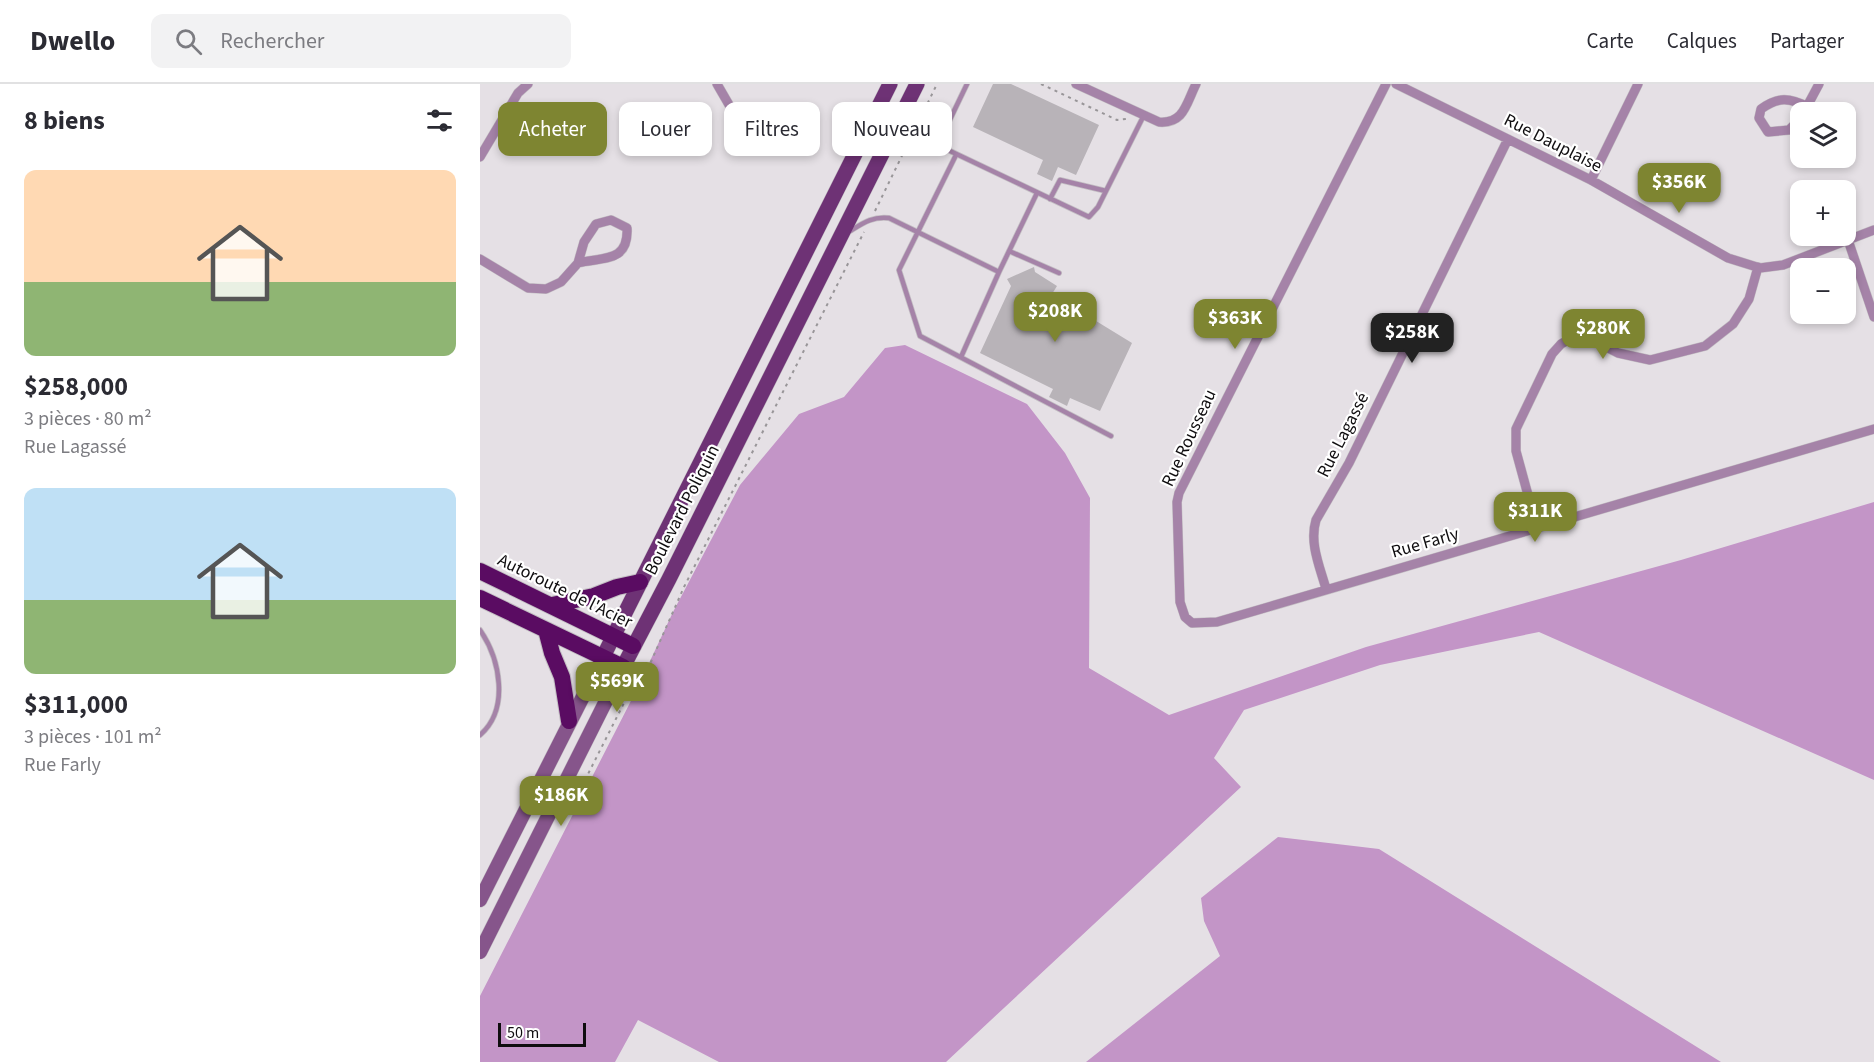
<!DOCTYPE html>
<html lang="fr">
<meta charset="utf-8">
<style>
body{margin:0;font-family:"Source Sans 3",sans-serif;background:#f2f2f3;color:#2b2b33;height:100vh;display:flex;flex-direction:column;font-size:22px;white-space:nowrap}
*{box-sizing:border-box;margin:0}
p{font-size:20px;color:#7c7c81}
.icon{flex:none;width:33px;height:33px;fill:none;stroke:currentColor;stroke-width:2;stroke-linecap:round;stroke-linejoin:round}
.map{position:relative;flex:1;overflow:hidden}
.panel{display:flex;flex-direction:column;background:#fff;width:480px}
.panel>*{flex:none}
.top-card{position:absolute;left:18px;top:18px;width:570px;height:54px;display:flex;gap:12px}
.buttons{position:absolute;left:1310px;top:18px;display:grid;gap:12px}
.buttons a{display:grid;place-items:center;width:66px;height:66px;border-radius:12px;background:#fff;box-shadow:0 3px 9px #0003;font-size:30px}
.scale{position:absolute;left:18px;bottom:15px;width:88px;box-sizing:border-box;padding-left:6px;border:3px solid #0f0d0f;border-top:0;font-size:16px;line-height:21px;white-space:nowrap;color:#0f0d0f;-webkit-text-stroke:4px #fff;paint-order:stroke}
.price{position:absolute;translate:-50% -51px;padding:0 14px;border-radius:12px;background:#7e8531;color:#fff;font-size:20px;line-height:39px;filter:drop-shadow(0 2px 3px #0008)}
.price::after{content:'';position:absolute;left:50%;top:36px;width:18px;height:14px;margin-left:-9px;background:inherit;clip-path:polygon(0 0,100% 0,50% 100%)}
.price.active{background:#222;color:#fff}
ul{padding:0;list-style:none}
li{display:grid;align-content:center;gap:12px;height:318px;padding:0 24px}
li span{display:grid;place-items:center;height:186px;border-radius:12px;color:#555}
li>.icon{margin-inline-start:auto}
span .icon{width:108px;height:108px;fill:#fffc;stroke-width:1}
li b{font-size:26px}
h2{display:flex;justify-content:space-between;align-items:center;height:72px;padding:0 24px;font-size:26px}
.pill{padding:0 21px;border-radius:12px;background:#fff;box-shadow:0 3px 9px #0003;font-size:21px;line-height:54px}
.pill.active{background:#7e8531;color:#fff}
header{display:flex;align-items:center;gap:36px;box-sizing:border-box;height:84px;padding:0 30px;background:#fff;border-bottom:2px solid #e1e1e2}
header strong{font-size:28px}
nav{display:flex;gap:33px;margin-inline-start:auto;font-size:21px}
.search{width:420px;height:54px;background:#f2f2f3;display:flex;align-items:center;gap:15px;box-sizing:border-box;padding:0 21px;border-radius:12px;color:#7c7c81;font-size:22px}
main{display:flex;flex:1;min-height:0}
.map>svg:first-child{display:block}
.forest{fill:#c395c7}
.building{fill:#b8b3b8}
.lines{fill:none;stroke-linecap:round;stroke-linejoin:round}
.lane-casing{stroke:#c3bec3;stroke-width:6}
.street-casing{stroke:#c3bec3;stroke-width:10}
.secondary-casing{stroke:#c3bec3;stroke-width:15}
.primary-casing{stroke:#c3bec3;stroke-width:16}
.highway-casing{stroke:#c3bec3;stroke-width:18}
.path{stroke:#989598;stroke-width:2;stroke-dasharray:3 4.5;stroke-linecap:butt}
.lane{stroke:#a583a8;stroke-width:4.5}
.street{stroke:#a583a8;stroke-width:9}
.secondary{stroke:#86558b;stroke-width:14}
.primary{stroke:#6e3275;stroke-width:15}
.highway{stroke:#5a0c62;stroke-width:16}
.labels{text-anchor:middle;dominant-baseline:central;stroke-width:4.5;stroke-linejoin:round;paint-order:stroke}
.street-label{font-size:18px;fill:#0f0d0f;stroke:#fff}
</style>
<header>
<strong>Dwello</strong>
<div class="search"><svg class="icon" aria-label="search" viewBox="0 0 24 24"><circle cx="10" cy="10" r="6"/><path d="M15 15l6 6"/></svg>Rechercher</div>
<nav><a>Carte</a><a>Calques</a><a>Partager</a></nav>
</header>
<main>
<section class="panel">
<h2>8 biens<svg class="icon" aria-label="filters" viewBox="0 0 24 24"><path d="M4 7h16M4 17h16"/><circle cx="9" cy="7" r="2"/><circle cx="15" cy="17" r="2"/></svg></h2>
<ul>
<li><span style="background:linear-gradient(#ffd9b3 60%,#8fb573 0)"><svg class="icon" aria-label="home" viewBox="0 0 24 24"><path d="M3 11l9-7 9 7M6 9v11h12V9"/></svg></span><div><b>$258,000</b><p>3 pièces · 80 m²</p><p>Rue Lagassé</p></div></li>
<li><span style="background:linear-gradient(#bfe0f5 60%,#8fb573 0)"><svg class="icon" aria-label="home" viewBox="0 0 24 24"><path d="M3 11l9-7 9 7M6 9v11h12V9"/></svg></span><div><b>$311,000</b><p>3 pièces · 101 m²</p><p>Rue Farly</p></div></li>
</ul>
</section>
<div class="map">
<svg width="1394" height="978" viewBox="0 0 1394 978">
<rect width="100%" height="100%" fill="#e5e0e5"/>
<path class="forest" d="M425 261 547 320 585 369 610 414 609 584 689 631 886 563 1201 476 1394 418V696L1059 548 900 581 764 626 734 674 761 703 466 978H239L158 936 135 978H0V912L155 609 193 528 260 401 319 330 364 313 405 264Z
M798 753 899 765 1241 978H606L740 872 724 837 721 814Z"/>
<path class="building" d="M513 0H531L619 41 596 91 578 83 572 97 557 90 563 76 493 43Z
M554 183 555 188 577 202 572 210 652 259 620 327 590 314 587 322 569 313 573 305 500 269 531 202 527 195Z"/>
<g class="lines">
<g class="lane-casing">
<path id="lane" d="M487 0 463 50V58L468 66 609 133 618 123 664 31
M476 71 419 186 440 252 631 352
M570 115 580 96 626 107
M370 147C383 139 393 132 409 134L519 188
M529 167 579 189
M481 273 519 188 557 109
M0 546C20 575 30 625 0 651"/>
</g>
<g class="street-casing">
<path id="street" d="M237 0 259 38
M596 0 679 38C704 40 706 20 716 0
M906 0 699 409 697 418 700 518 705 533 712 539 737 538 1394 345
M916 0 1111 96 1248 174 1280 184 1303 181 1394 146
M1324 28 1339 0
M1320 35 1309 46 1288 48 1279 34 1281 25C1298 13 1309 13 1328 23
M0 73 38 9 48 0
M1111 96 1158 0
M1368 156 1394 233
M0 175 48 204 66 205 81 198 98 179 104 158 116 140 131 136 147 144C149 179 122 173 98 179
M1057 444 1036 367V345L1072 270 1081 260 1093 253H1107L1138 269 1170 276 1225 262 1253 240 1269 215 1278 183
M846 505C840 483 829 459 836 436L869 379 1028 55"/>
</g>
<g class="secondary-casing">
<path id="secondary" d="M0 816 123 573
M0 868 143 583"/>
</g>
<g class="primary-casing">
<path id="primary" d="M123 573 410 0
M143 583 189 495 437 0"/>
</g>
<g class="highway-casing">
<path id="highway" d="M0 487 153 562
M0 514 143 583
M72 521 114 512 137 503 160 498
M66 546 72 569 82 593 89 637"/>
</g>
<path class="path" d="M561 0 637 36 646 35
M395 127 457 0
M98 699 105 696 147 613 170 580 204 503 384 148"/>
<use href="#lane" class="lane"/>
<use href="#street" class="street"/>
<use href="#secondary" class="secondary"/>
<use href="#primary" class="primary"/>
<use href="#highway" class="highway"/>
</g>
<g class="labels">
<g class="street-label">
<text transform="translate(1073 59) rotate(27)">Rue Dauplaise</text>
<text transform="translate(863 351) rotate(-63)">Rue Lagassé</text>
<text transform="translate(709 354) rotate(-65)">Rue Rousseau</text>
<text transform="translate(202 426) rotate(-63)">Boulevard Poliquin</text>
<text transform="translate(945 459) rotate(-16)">Rue Farly</text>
<text transform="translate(85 507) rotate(26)">Autoroute de l'Acier</text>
</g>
</g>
</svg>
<div class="buttons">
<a><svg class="icon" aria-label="layers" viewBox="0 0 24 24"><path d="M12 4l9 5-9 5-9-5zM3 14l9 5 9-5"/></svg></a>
<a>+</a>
<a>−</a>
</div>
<div class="scale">50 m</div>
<b class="price" style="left:1199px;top:130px">$356K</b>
<b class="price" style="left:575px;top:259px">$208K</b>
<b class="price" style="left:755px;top:266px">$363K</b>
<b class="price" style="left:1123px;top:276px">$280K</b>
<b class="price active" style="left:932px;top:280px">$258K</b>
<b class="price" style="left:1055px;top:459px">$311K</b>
<b class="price" style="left:137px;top:629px">$569K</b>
<b class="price" style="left:81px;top:743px">$186K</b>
<div class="top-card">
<a class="pill active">Acheter</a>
<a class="pill">Louer</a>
<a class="pill">Filtres</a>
<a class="pill">Nouveau</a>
</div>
</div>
</main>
